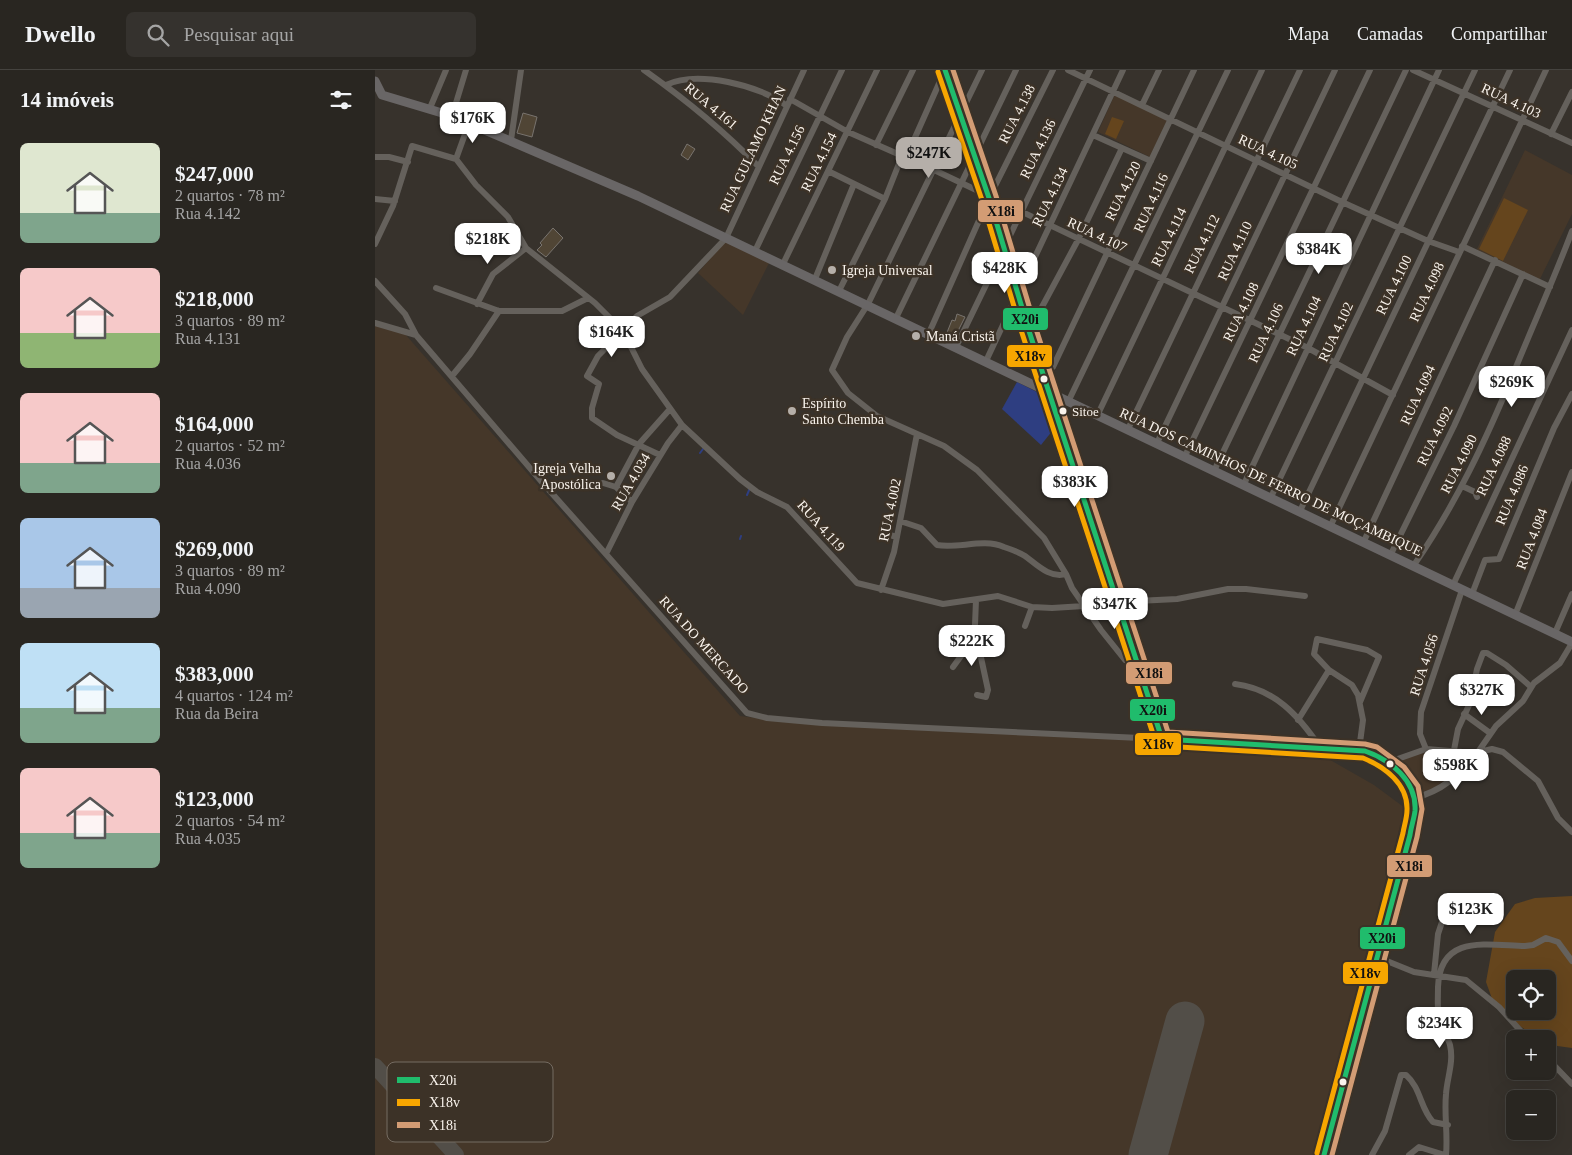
<!DOCTYPE html>
<html lang="pt">
<meta charset="utf-8">
<style>
body{margin:0;font-family:Georgia,serif;background:#35322e;color:#f1f3f6;height:100vh;display:flex;flex-direction:column;font-size:19px;white-space:nowrap}
*{box-sizing:border-box;margin:0}
p{font-size:16px;color:#a5a5a5}
.icon{flex:none;width:28px;height:28px;fill:none;stroke:currentColor;stroke-width:2;stroke-linecap:round;stroke-linejoin:round}
.map{position:relative;flex:1;overflow:hidden}
.side{display:flex;flex-direction:column;background:#292621;width:375px}
.side>*{flex:none}
.buttons{position:absolute;left:1131px;top:900px;display:grid;gap:10px}
.buttons a{display:grid;place-items:center;width:50px;height:50px;border-radius:8px;background:#292621;box-shadow:0 5px 20px #0002,0 0 0 1px #45433f;font-size:25px}
.price{position:absolute;translate:-50% -42px;padding:0 11px;border-radius:10px;background:#fff;color:#222;font-size:16px;line-height:32px;filter:drop-shadow(0 1px 2px #0008)}
.price::after{content:'';position:absolute;left:50%;top:30px;width:15px;height:11px;margin-left:-8px;background:inherit;clip-path:polygon(0 0,100% 0,50% 100%)}
.price.selected{background:#b5afa9;color:#111}
ul{padding:0;list-style:none}
li{display:flex;align-items:center;gap:15px;height:125px;padding:0 20px}
li span{display:grid;place-items:center;flex:none;width:140px;height:100px;border-radius:8px;color:#555}
li>.icon{margin-inline-start:auto}
span .icon{width:60px;height:60px;fill:#fffc;stroke-width:1}
li b{font-size:21px}
h2{display:flex;justify-content:space-between;align-items:center;height:60px;padding:0 20px;font-size:21px}
header{display:flex;align-items:center;gap:30px;box-sizing:border-box;height:70px;padding:0 25px;background:#292621;border-bottom:1px solid #45433f}
header strong{font-size:24px}
nav{display:flex;gap:28px;margin-inline-start:auto;font-size:18px}
.search{width:350px;height:45px;background:#35322e;display:flex;align-items:center;gap:12px;box-sizing:border-box;padding:0 18px;border-radius:8px;color:#a5a5a5;font-size:19px}
main{display:flex;flex:1;min-height:0}
.map>svg:first-child{display:block}
.built{fill:#453729}
.green{fill:#65451d;fill-rule:evenodd}
.water{fill:#2e3e81}
.lines{fill:none;stroke-linecap:round;stroke-linejoin:round}
.stream{stroke:#2e3e81;stroke-width:2}
.taxiway{stroke:#524e48;stroke-width:16}
.runway{stroke:#524e48;stroke-width:39}
.building{fill:#504535;stroke:#78736e}
.street{stroke:#65615c;stroke-width:6}
.secondary{stroke:#696666;stroke-width:9}
.bus-1-casing{stroke:#3c3227;stroke-width:9}
.bus-2-casing{stroke:#3c3227;stroke-width:9}
.bus-3-casing{stroke:#3c3227;stroke-width:9}
.bus-1{stroke:#20bc6c;stroke-width:5}
.bus-2{stroke:#f7a600;stroke-width:5}
.bus-3{stroke:#d39c74;stroke-width:5}
.poi-dot{fill:#b5afa9;stroke:#3c3227;stroke-width:2}
.bus-dot{fill:#f9f3ec;stroke:#3c3227;stroke-width:2}
.labels{text-anchor:middle;dominant-baseline:central;stroke-width:5;stroke-linejoin:round;paint-order:stroke}
.bus-label{font-size:13px;fill:#f9f3ec;stroke:#3c3227;text-anchor:start}
.street-label{font-size:14px;fill:#f9f3ec;stroke:#3c3227}
.poi-label{font-size:14px;fill:#f9f3ec;stroke:#3c3227;text-anchor:start}
.key{fill:#3c3227;stroke:#756c62;stroke-width:1}
.key-label{font-size:14px;fill:#f9f3ec}
.line-badge{stroke:#3c3227;stroke-width:2}
.pale-badge-label{font-size:14px;text-anchor:middle;font-weight:bold;fill:#111}
</style>
<header>
<strong>Dwello</strong>
<div class="search"><svg class="icon" aria-label="search" viewBox="0 0 24 24"><circle cx="10" cy="10" r="6"/><path d="M15 15l6 6"/></svg>Pesquisar aqui</div>
<nav><a>Mapa</a><a>Camadas</a><a>Compartilhar</a></nav>
</header>
<main>
<section class="side">
<h2>14 imóveis<svg class="icon" aria-label="filters" viewBox="0 0 24 24"><path d="M4 7h16M4 17h16"/><circle cx="9" cy="7" r="2"/><circle cx="15" cy="17" r="2"/></svg></h2>
<ul>
<li><span style="background:linear-gradient(#dfe7d0 70%,#7fa58c 0)"><svg class="icon" aria-label="home" viewBox="0 0 24 24"><path d="M3 11l9-7 9 7M6 9v11h12V9"/></svg></span><div><b>$247,000</b><p>2 quartos · 78 m²</p><p>Rua 4.142</p></div></li>
<li><span style="background:linear-gradient(#f6c9c9 65%,#8fb573 0)"><svg class="icon" aria-label="home" viewBox="0 0 24 24"><path d="M3 11l9-7 9 7M6 9v11h12V9"/></svg></span><div><b>$218,000</b><p>3 quartos · 89 m²</p><p>Rua 4.131</p></div></li>
<li><span style="background:linear-gradient(#f6c9c9 70%,#7fa58c 0)"><svg class="icon" aria-label="home" viewBox="0 0 24 24"><path d="M3 11l9-7 9 7M6 9v11h12V9"/></svg></span><div><b>$164,000</b><p>2 quartos · 52 m²</p><p>Rua 4.036</p></div></li>
<li><span style="background:linear-gradient(#a9c7e8 70%,#9aa5b1 0)"><svg class="icon" aria-label="home" viewBox="0 0 24 24"><path d="M3 11l9-7 9 7M6 9v11h12V9"/></svg></span><div><b>$269,000</b><p>3 quartos · 89 m²</p><p>Rua 4.090</p></div></li>
<li><span style="background:linear-gradient(#bfe0f5 65%,#7fa58c 0)"><svg class="icon" aria-label="home" viewBox="0 0 24 24"><path d="M3 11l9-7 9 7M6 9v11h12V9"/></svg></span><div><b>$383,000</b><p>4 quartos · 124 m²</p><p>Rua da Beira</p></div></li>
<li><span style="background:linear-gradient(#f6c9c9 65%,#7fa58c 0)"><svg class="icon" aria-label="home" viewBox="0 0 24 24"><path d="M3 11l9-7 9 7M6 9v11h12V9"/></svg></span><div><b>$123,000</b><p>2 quartos · 54 m²</p><p>Rua 4.035</p></div></li>
</ul>
</section>
<div class="map">
<svg width="1197" height="1085" viewBox="0 0 1197 1085">
<rect width="100%" height="100%" fill="#37322c"/>
<path class="built" d="M740 24 792 50 775 87 723 62Z
M1150 80 1197 105V144L1164 211 1100 183Z
M350 171 395 191 368 245 323 203Z
M0 256 30 264 365 646 404 651 764 669 767 673 943 683 999 715 1030 738 938 1085H0Z
M1052 679 1094 682 1083 703 1055 720 1042 723 1020 692Z"/>
<path class="green" d="M737 47 749 51 741 69 730 64Z
M1129 128 1153 140 1128 191 1104 179Z
M1197 826V978L1175 975 1172 969H1165L1140 953 1120 937 1111 912 1120 862 1140 834 1160 828ZM1140 909H1172V941H1140Z"/>
<path class="water" d="M642 312 674 328 682 355 666 375 627 339Z"/>
<g class="lines">
<path class="stream" d="M325 383 328 379
M372 425 375 418
M365 469 366 466"/>
<path class="taxiway" d="M0 996 81 1085"/>
<path class="runway" d="M773 1085 810 951"/>
</g>
<path class="building" d="M148 43 162 47 157 67 142 63Z
M557 68 565 71V74L557 91 539 83 543 73 553 77Z
M312 74 320 79 313 90 306 85Z
M178 158 188 168 171 187 162 180 167 175 165 173Z
M582 244 590 247 579 269 571 265 577 250 580 251Z"/>
<g class="lines">
<path class="street" d="M269 0C310 29 348 60 383 96
M607 0 493 234 472 267 457 300 473 323 502 346 569 376 602 400 669 468 691 504 697 518 726 560 750 590 763 596
M693 0 967 132 1053 171 1084 182
M1038 0 1197 73
M291 15C322 0 385 15 412 36
M415 29 473 62 557 99 933 278 1018 325
M767 35 784 0
M55 38 71 0
M77 46 91 0
M1176 64 1197 22
M718 65 776 91
M136 70 146 0
M501 75 538 0
M0 87H14L33 92
M81 89 101 115 133 147 151 178 220 233 248 261 267 299 307 355 365 409 382 422 412 437 482 513 568 534 623 526 657 537 677 538 709 536 740 524
M81 89 94 53
M453 101 510 129
M0 129 20 131
M0 174 18 136 37 76 81 89
M1087 176 1175 217
M380 181 467 0
M408 194 502 0
M440 209 479 114
M0 211 30 244 41 265
M61 218 124 241H187L213 228
M464 221 510 129 525 91 534 81 570 0
M102 234 118 204 151 178
M521 248 641 0
M0 253 41 265 166 411 372 643 392 648 447 653 787 669
M654 261 703 170 747 78
M554 263 614 128 678 0
M581 277 715 0
M611 291 748 0
M668 303 678 297 819 0
M77 306 95 284 124 241
M694 330 853 0
M723 344 887 0
M753 359 925 0
M782 373 960 0
M285 385 242 365 217 348V338L224 314 212 306 223 286 262 246 295 227 351 168 429 0
M810 386 995 0
M839 401 1031 0
M228 413 241 417 257 432
M869 414 1064 0
M1087 416 1100 422 1102 427
M241 417 264 374 295 339
M896 427 1100 0
M925 441 1135 0
M525 451 546 458 562 475C583 479 608 468 629 477 635 479 644 482 650 486 661 494 675 509 691 504
M956 455 1171 0
M507 463 522 467
M989 471 1120 190
M231 484 257 432 293 373 307 355
M1016 484 1079 356 1148 204
M1039 495C1081 434 1111 370 1139 302 1158 255 1179 209 1197 161
M1078 515 1197 260
M506 520 519 482 542 364
M1097 524 1110 490 1124 489 1179 358 1197 324
M601 530 600 555 602 569
M742 532 802 529 853 519H871L930 526
M1140 545 1197 402
M650 556 657 537
M1180 563 1197 524
M578 597 594 575 602 569 613 620 611 627 602 625
M860 614C900 619 923 645 945 677
M1089 644 1115 663
M923 650 954 600
M1051 679 1045 664 1046 642 1087 520
M984 680 988 650 983 625 977 615 954 600 939 584 942 569 992 580 1004 587 985 632
M1079 680 1083 659 1095 633 1102 599 1108 583H1112L1131 595 1156 617
M1103 682 1121 656 1148 631 1159 613 1185 593 1197 573
M1014 692 1051 679 1100 683 1117 679 1128 682 1163 711 1183 748 1197 762
M1039 728C1067 721 1084 706 1100 683
M1002 887 1039 902 1091 910 1124 937 1153 969
M1059 904 1063 864 1069 846
M1172 988 1197 1014
M997 1085 1010 1061 1026 1005H1031C1046 1018 1045 1038 1058 1052L1073 1055
M1034 1085 1044 1077 1070 1085
M1071 1085C1073 1064 1069 1045 1071 1024 1072 1008 1079 992 1075 975 1073 967 1066 960 1064 952 1062 940 1063 929 1063 917 1065 864 1111 875 1150 876L1158 875 1171 868 1183 872 1197 891"/>
<path class="secondary" d="M570 0 614 128 654 261 787 669 990 681C1014 688 1041 711 1040 739 1040 747 1036 757 1035 765L949 1085
M0 11 7 25 77 46 263 126 1197 572"/>
<g class="bus-1-casing">
<path id="bus-1" d="M570 0 614 128 654 261 787 669 990 681C1016 690 1042 711 1040 741 1039 749 1036 757 1035 765L949 1085"/>
</g>
<g class="bus-2-casing">
<path id="bus-2" d="M563 2 607 130 647 263 781 673 787 676 988 688C1010 697 1033 714 1032 740 1032 748 1029 756 1028 763L942 1083"/>
</g>
<g class="bus-3-casing">
<path id="bus-3" d="M578 0 621 126 661 259 793 662 990 674 1002 677 1029 697 1043 716 1047 739 1042 767 957 1085"/>
</g>
<use href="#bus-1" class="bus-1"/>
<use href="#bus-2" class="bus-2"/>
<use href="#bus-3" class="bus-3"/>
</g>
<g class="poi-dot">
<circle cx="457" cy="200" r="5"/>
<circle cx="541" cy="266" r="5"/>
<circle cx="417" cy="341" r="5"/>
<circle cx="236" cy="406" r="5"/>
</g>
<g class="bus-dot">
<circle cx="669" cy="309" r="4.5"/>
<circle cx="688" cy="341" r="4.5"/>
<circle cx="1015" cy="694" r="4.5"/>
<circle cx="968" cy="1012" r="4.5"/>
</g>
<g class="labels">
<g class="bus-label">
<text x="697" y="341">Sitoe</text>
</g>
<g class="street-label">
<text transform="translate(1136 31) rotate(25)">RUA 4.103</text>
<text transform="translate(336 36) rotate(40)">RUA 4.161</text>
<text transform="translate(642 44) rotate(-63)">RUA 4.138</text>
<text transform="translate(378 79) rotate(-65)">RUA GULAMO KHAN</text>
<text transform="translate(663 79) rotate(-64)">RUA 4.136</text>
<text transform="translate(893 82) rotate(25)">RUA 4.105</text>
<text transform="translate(412 85) rotate(-64)">RUA 4.156</text>
<text transform="translate(444 92) rotate(-64)">RUA 4.154</text>
<text transform="translate(748 121) rotate(-64)">RUA 4.120</text>
<text transform="translate(675 127) rotate(-64)">RUA 4.134</text>
<text transform="translate(776 133) rotate(-65)">RUA 4.116</text>
<text transform="translate(722 165) rotate(25)">RUA 4.107</text>
<text transform="translate(794 167) rotate(-64)">RUA 4.114</text>
<text transform="translate(827 174) rotate(-64)">RUA 4.112</text>
<text transform="translate(860 181) rotate(-65)">RUA 4.110</text>
<text transform="translate(1019 215) rotate(-64)">RUA 4.100</text>
<text transform="translate(1052 222) rotate(-65)">RUA 4.098</text>
<text transform="translate(866 242) rotate(-64)">RUA 4.108</text>
<text transform="translate(929 256) rotate(-65)">RUA 4.104</text>
<text transform="translate(961 262) rotate(-65)">RUA 4.102</text>
<text transform="translate(891 263) rotate(-65)">RUA 4.106</text>
<text transform="translate(1043 325) rotate(-65)">RUA 4.094</text>
<text transform="translate(1060 366) rotate(-64)">RUA 4.092</text>
<text transform="translate(1084 394) rotate(-63)">RUA 4.090</text>
<text transform="translate(1119 396) rotate(-65)">RUA 4.088</text>
<text transform="translate(256 412) rotate(-60)">RUA 4.034</text>
<text transform="translate(896 412) rotate(25)">RUA DOS CAMINHOS DE FERRO DE MOÇAMBIQUE</text>
<text transform="translate(1137 425) rotate(-67)">RUA 4.086</text>
<text transform="translate(515 440) rotate(-78)">RUA 4.002</text>
<text transform="translate(446 456) rotate(48)">RUA 4.119</text>
<text transform="translate(1157 469) rotate(-69)">RUA 4.084</text>
<text transform="translate(329 575) rotate(48)">RUA DO MERCADO</text>
<text transform="translate(1049 595) rotate(-72)">RUA 4.056</text>
</g>
<g class="poi-label">
<text x="467" y="200">Igreja Universal</text>
<text x="551" y="266">Maná Cristã</text>
<text x="427" y="333">Espírito<tspan x="427" dy="16">Santo Chemba</tspan></text>
<text x="226" y="398" text-anchor="end">Igreja Velha<tspan x="226" dy="16">Apostólica</tspan></text>
</g>
</g>
<rect x="12" y="992" width="166" height="80" rx="8" class="key"/>
<rect x="22" y="1007" width="23" height="6" fill="#20bc6c"/>
<rect x="22" y="1029" width="23" height="7" fill="#f7a600"/>
<rect x="22" y="1052" width="23" height="6" fill="#d39c74"/>
<g class="key-label">
<text x="54" y="1015">X20i</text>
<text x="54" y="1037">X18v</text>
<text x="54" y="1060">X18i</text>
</g>
<g class="line-badge">
<rect x="602" y="129" width="47" height="24" rx="5" fill="#d39c74"/>
<rect x="627" y="237" width="47" height="24" rx="5" fill="#20bc6c"/>
<rect x="631" y="274" width="47" height="24" rx="5" fill="#f7a600"/>
<rect x="750" y="591" width="48" height="24" rx="5" fill="#d39c74"/>
<rect x="754" y="628" width="47" height="24" rx="5" fill="#20bc6c"/>
<rect x="759" y="662" width="48" height="24" rx="5" fill="#f7a600"/>
<rect x="1011" y="784" width="47" height="24" rx="5" fill="#d39c74"/>
<rect x="984" y="856" width="47" height="24" rx="5" fill="#20bc6c"/>
<rect x="967" y="891" width="47" height="24" rx="5" fill="#f7a600"/>
</g>
<g class="pale-badge-label">
<text x="626" y="146">X18i</text>
<text x="650" y="254">X20i</text>
<text x="655" y="291">X18v</text>
<text x="774" y="608">X18i</text>
<text x="778" y="645">X20i</text>
<text x="783" y="679">X18v</text>
<text x="1034" y="801">X18i</text>
<text x="1007" y="873">X20i</text>
<text x="990" y="908">X18v</text>
</g>
</svg>
<div class="buttons">
<a><svg class="icon" aria-label="locate" viewBox="0 0 24 24"><circle cx="12" cy="12" r="6"/><path d="M12 2v4M12 18v4M2 12h4M18 12h4"/></svg></a>
<a>+</a>
<a>−</a>
</div>
<b class="price" style="left:98px;top:74px">$176K</b>
<b class="price selected" style="left:554px;top:109px">$247K</b>
<b class="price" style="left:113px;top:195px">$218K</b>
<b class="price" style="left:944px;top:205px">$384K</b>
<b class="price" style="left:630px;top:224px">$428K</b>
<b class="price" style="left:237px;top:288px">$164K</b>
<b class="price" style="left:1137px;top:338px">$269K</b>
<b class="price" style="left:700px;top:438px">$383K</b>
<b class="price" style="left:740px;top:560px">$347K</b>
<b class="price" style="left:597px;top:597px">$222K</b>
<b class="price" style="left:1107px;top:646px">$327K</b>
<b class="price" style="left:1081px;top:721px">$598K</b>
<b class="price" style="left:1096px;top:865px">$123K</b>
<b class="price" style="left:1065px;top:979px">$234K</b>
</div>
</main>
